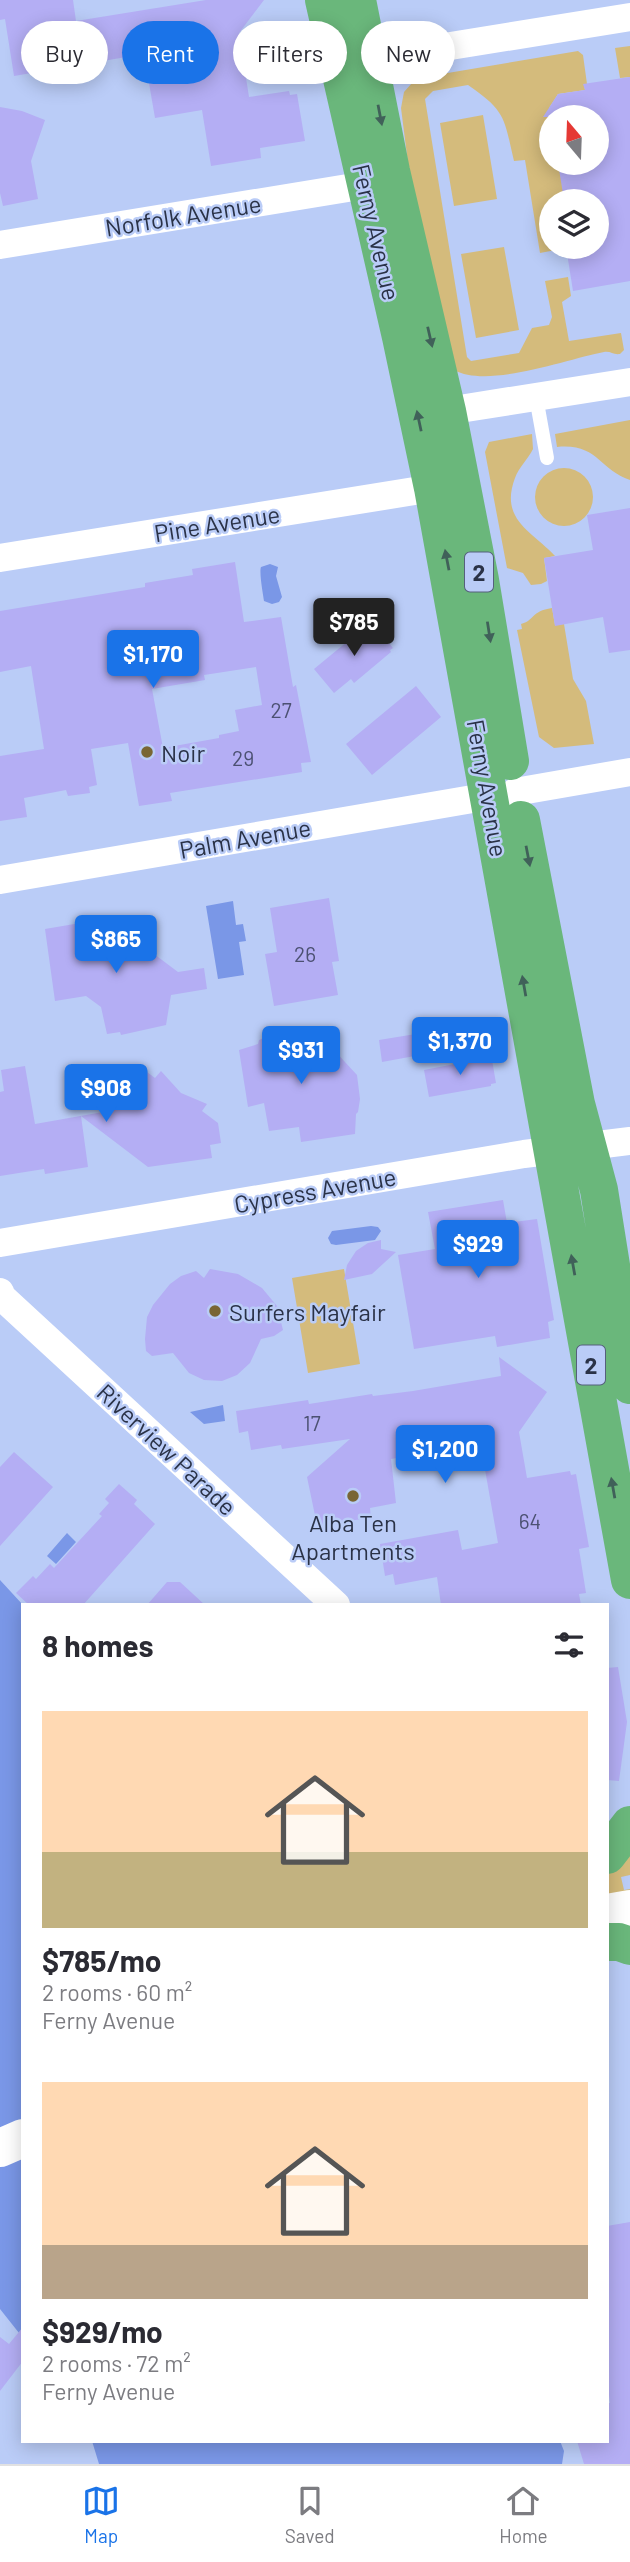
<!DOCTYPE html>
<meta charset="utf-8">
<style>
body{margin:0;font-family:Barlow,sans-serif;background:#f7f7f7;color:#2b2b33;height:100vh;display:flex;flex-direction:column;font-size:26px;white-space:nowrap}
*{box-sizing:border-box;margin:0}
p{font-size:23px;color:#7c7c81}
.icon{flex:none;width:38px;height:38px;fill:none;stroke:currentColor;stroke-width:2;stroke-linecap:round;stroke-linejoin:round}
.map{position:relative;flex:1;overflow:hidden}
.side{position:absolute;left:21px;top:1603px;width:588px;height:840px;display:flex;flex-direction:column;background:#fff;border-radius:0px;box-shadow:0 4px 18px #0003}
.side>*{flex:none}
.guide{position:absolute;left:21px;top:21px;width:588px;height:63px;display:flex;gap:14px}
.needle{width:46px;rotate:341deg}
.fabs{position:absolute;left:539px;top:105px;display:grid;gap:14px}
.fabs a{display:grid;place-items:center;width:70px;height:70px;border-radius:50%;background:#fff;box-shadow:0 4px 18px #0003;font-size:35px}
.price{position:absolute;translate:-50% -60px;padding:0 16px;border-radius:7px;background:#1a73e8;color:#fff;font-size:23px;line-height:46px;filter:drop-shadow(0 2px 4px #0008)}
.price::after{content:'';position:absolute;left:50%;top:42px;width:21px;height:16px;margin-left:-10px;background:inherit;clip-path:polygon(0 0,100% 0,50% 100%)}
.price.selected{background:#222;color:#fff}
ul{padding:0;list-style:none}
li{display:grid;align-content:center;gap:14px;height:371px;padding:0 21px}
li span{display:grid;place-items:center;height:217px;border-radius:0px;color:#555}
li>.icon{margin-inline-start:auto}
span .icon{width:126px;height:126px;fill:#fffc;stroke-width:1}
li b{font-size:30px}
h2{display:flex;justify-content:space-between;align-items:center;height:84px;padding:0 21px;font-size:30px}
.chip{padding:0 24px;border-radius:32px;background:#fff;box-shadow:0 4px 18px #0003;font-size:24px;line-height:63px}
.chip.selected{background:#1a73e8;color:#fff}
.tab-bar{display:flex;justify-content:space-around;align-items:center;height:98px;border-top:2px solid #e1e1e2;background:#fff;font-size:19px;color:#7c7c81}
.tab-bar a{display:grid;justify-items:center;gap:4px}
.tab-bar .selected{color:#1a73e8}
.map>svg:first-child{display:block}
.green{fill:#d4bb7c}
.water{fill:#7a97e7}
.building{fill:#b4aef4;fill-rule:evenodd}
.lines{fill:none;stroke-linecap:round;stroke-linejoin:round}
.service{stroke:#fff;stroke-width:14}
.minor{stroke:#fff;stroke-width:28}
.secondary{stroke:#fff;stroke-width:38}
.trunk{stroke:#6ab77b;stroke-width:38}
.oneway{fill:#406159}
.poi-dot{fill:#796634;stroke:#baccf7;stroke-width:2.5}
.labels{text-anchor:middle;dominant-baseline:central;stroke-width:5;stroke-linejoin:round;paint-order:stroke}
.number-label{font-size:21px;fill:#4c5172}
.shield{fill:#baccf7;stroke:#55607c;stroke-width:2}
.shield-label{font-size:23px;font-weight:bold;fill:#2a3247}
.street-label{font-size:24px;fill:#2a3247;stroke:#baccf7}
.poi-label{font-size:24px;fill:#2a3247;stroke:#baccf7;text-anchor:start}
</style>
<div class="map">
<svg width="630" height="2464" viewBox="0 0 630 2464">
<rect width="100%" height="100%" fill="#baccf7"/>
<path class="green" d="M630 46V77L620 78 615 48Z
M578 51 583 55 587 84H584L585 90 558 94 549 108 551 163H569L561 164 567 201H551V247L566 248 540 253 525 160 514 161C504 118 506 111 468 85L433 91 425 99 467 357 471 361 519 353 532 328 549 325 552 317 545 281 568 277 571 296 562 302 569 341 621 333 624 350 620 354C613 355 611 351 604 352 567 359 488 389 454 370L408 163 401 108 404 92 412 83 424 77Z
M483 115 497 199 454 206 440 123Z
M504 247 519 330 476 338 461 254Z
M630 420V480C599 470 598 443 557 447L555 434Z
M532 434 533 449C528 459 519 467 515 478 499 520 533 532 555 556L544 558 547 581 541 584 531 585 523 573 507 568 485 452 489 442Z
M535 497a29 29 0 1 1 58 0a29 29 0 1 1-58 0Z
M552 608 555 625 564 624 573 679 586 701 594 744 554 748 539 737 517 630 522 629 521 624C534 621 531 611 552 608Z
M344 1269 360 1364 308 1373 292 1278Z
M630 1845V1875L621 1877 624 1890 630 1889V1897L607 1901V1869Z"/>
<path class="water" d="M270 564 278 567 276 576 282 597 279 602 272 604 264 601C263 594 259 572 261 567Z
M233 901 236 925 243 924 246 941 239 942 244 975 218 979 206 906Z
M371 1226 378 1227 381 1231 375 1240 336 1245 331 1244 328 1238 332 1231Z
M223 1405 225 1421 204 1424 190 1412Z
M67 1533 76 1542 56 1564 47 1556Z
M0 1580 23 1605V2338L0 2309Z
M92 2441H560L564 2451 562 2464H99Z"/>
<path class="building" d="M0 0H73L76 21 206 0H264L239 33 249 97 289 91 290 95 297 94 305 141 260 148 261 158 211 166 202 110 155 118 144 54 14 76 5 19 0 20Z
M630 77V281L573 291 566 247H597V201H567L566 193 563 194 558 163H597V117H543L558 94 585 90 583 84Z
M0 107 22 111 45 120 31 161 38 199 3 206 0 193Z
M630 508V650L609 653 603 617 555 626 544 558 593 550 587 515Z
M235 562 244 622 281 617 293 687 296 685 311 762 301 763 302 772 170 793 172 801 139 806 128 743 91 749 97 785 89 787 90 793 68 796 66 790 24 798 27 817 0 821V756L44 749 31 666 0 672V611L145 587V583L193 575 192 569ZM256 667 262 705 235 710 239 731 219 735V738L163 748 152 689 205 680 204 675Z
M371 622 393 648 390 650 391 652 354 683 351 679 334 693 314 669Z
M416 686 441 717 372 775 346 744Z
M329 898 339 961 332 962 338 995 274 1006 265 954 277 952 270 908Z
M92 921 114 923 133 930 142 936 138 942 178 972 204 968 207 989 171 995 166 1025 121 1035 120 1032 107 1034 101 1007 86 996 55 1001 45 929Z
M287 1028 322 1042 333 1049 357 1075 360 1099 358 1112 356 1114 355 1134 301 1142 299 1127 269 1131 264 1103 248 1107 239 1050 258 1044 259 1040Z
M428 1032 431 1053 382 1062 379 1040Z
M486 1058 487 1061 492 1060 496 1083 491 1084V1086L429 1097 424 1070Z
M25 1066 35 1124 103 1112 97 1074 139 1066 155 1078 161 1071 181 1093 207 1104 202 1111 218 1123 221 1143 210 1145 212 1158 148 1167 81 1116 88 1167 45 1174 44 1169 0 1176V1092L4 1091 1 1070Z
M503 1200 507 1223 537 1219 554 1320 548 1322 550 1338 497 1347 495 1336 414 1349 398 1255 435 1249 428 1212Z
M381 1240V1249L396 1252 372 1274 344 1280 347 1265 356 1251 368 1243Z
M210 1269 238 1274 262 1288 277 1306 283 1330 274 1336 261 1339 250 1363 237 1375 222 1381 204 1380 189 1373 173 1353 152 1356 146 1351 145 1339 147 1317 153 1305 170 1284 181 1276 196 1271 204 1278Z
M499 1357 547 1392 519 1432 527 1478 570 1471 571 1475 576 1474 589 1547 579 1549 586 1593 579 1594 581 1605H441L437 1577 395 1585 393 1574 385 1576 380 1544 458 1530 462 1550 498 1543 484 1464 457 1448 391 1459 396 1503 370 1508 371 1518 317 1525 307 1477 350 1439 282 1449 281 1445 251 1450 248 1431 239 1433 236 1411 308 1400 309 1404 372 1394 373 1396 413 1391 501 1376Z
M14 1452 53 1487 0 1546V1467Z
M119 1484 137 1500 134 1504 155 1524 83 1605H29L16 1593 33 1576 36 1579 50 1564 54 1568 102 1516 99 1514 109 1503 105 1499Z
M167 1582H180L205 1605H147Z
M618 1667 627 1722 619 1781 607 1780V1668Z
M630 2222V2464H584L577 2441H607V2403H610L607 2381V2226Z
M23 2327V2361L0 2391V2337L9 2344Z"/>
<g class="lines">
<path class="service" d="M536 397 547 458"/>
<path class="minor" d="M370 59 630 17
M0 245 366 185
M447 411 630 382
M0 558 433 488
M515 792 630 772
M0 880 490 796
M0 1243 524 1154 630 1141
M0 1292 2 1297 336 1605"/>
<path class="secondary" d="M607 1913 630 1909
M0 2148 23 2138"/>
<path class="trunk" d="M324 0 401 337 433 488 630 1580
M357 0 391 171 447 411 480 580 510 761
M521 820 576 1104 599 1190 630 1385
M607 1855 630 1825
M607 1942H619L630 1946"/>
</g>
<defs><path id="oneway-solid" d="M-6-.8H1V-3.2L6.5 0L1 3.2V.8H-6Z" transform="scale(1.75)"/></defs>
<g class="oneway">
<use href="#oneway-solid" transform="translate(380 115) rotate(79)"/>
<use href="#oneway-solid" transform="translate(430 337) rotate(77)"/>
<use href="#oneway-solid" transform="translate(419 421) rotate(-102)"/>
<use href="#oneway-solid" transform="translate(447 560) rotate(-101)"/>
<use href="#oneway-solid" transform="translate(489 632) rotate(81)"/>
<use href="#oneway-solid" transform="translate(528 856) rotate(79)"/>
<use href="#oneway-solid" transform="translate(524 986) rotate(-100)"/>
<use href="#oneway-solid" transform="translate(573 1265) rotate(-100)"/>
<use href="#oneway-solid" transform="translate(613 1488) rotate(-100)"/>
</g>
<g class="poi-dot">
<circle cx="147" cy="752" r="7"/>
<circle cx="215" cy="1311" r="7"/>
<circle cx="353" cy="1496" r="7"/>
</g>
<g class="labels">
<g class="number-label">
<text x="281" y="709">27</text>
<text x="243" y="757">29</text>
<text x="305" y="953">26</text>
<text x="312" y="1422">17</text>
<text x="530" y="1520">64</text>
</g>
<g class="shield">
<rect x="465" y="552.5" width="28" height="39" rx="5"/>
<rect x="577" y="1345.5" width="28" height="39" rx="5"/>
</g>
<g class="shield-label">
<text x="479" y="572">2</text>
<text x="591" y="1365">2</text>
</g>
<g class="street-label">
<text transform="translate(183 215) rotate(-9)">Norfolk Avenue</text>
<text transform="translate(377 232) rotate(77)">Ferny Avenue</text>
<text transform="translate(217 523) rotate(-9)">Pine Avenue</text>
<text transform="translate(488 788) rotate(80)">Ferny Avenue</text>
<text transform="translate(245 838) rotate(-10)">Palm Avenue</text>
<text transform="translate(315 1190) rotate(-10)">Cypress Avenue</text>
<text transform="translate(167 1449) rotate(43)">Riverview Parade</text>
</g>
<g class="poi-label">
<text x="161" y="752">Noir</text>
<text x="229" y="1311">Surfers Mayfair</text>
<text x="353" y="1522" text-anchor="middle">Alba Ten<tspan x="353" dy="28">Apartments</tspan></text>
</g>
</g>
</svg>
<div class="fabs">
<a><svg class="needle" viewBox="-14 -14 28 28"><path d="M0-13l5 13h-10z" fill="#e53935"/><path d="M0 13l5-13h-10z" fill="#7c7c81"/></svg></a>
<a><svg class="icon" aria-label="layers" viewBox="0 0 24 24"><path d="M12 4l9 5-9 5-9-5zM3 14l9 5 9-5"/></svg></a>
</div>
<b class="price selected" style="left:354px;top:658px">$785</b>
<b class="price" style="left:153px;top:690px">$1,170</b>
<b class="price" style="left:116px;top:975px">$865</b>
<b class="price" style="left:460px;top:1077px">$1,370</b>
<b class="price" style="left:301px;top:1086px">$931</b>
<b class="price" style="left:106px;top:1124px">$908</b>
<b class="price" style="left:478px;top:1280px">$929</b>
<b class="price" style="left:445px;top:1485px">$1,200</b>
<div class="guide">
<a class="chip">Buy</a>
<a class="chip selected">Rent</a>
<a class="chip">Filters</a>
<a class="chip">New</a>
</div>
<section class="side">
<h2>8 homes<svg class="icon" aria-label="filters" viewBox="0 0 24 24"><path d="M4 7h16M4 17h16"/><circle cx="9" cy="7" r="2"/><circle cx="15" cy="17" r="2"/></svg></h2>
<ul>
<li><span style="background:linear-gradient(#ffd9b3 65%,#c2b280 0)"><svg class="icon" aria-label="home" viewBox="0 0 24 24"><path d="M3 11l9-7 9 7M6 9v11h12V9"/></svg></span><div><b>$785/mo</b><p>2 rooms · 60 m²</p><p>Ferny Avenue</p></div></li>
<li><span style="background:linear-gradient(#ffd9b3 75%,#b9a48a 0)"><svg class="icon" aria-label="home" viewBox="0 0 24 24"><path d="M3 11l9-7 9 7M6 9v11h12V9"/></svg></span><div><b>$929/mo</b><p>2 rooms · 72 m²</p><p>Ferny Avenue</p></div></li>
</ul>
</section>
</div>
<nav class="tab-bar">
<a class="selected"><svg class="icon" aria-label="map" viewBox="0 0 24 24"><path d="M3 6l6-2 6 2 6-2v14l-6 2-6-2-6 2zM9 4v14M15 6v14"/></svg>Map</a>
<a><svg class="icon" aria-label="saved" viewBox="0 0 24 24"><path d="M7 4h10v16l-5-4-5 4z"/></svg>Saved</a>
<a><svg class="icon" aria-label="home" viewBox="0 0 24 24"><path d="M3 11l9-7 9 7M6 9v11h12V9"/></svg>Home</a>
</nav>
